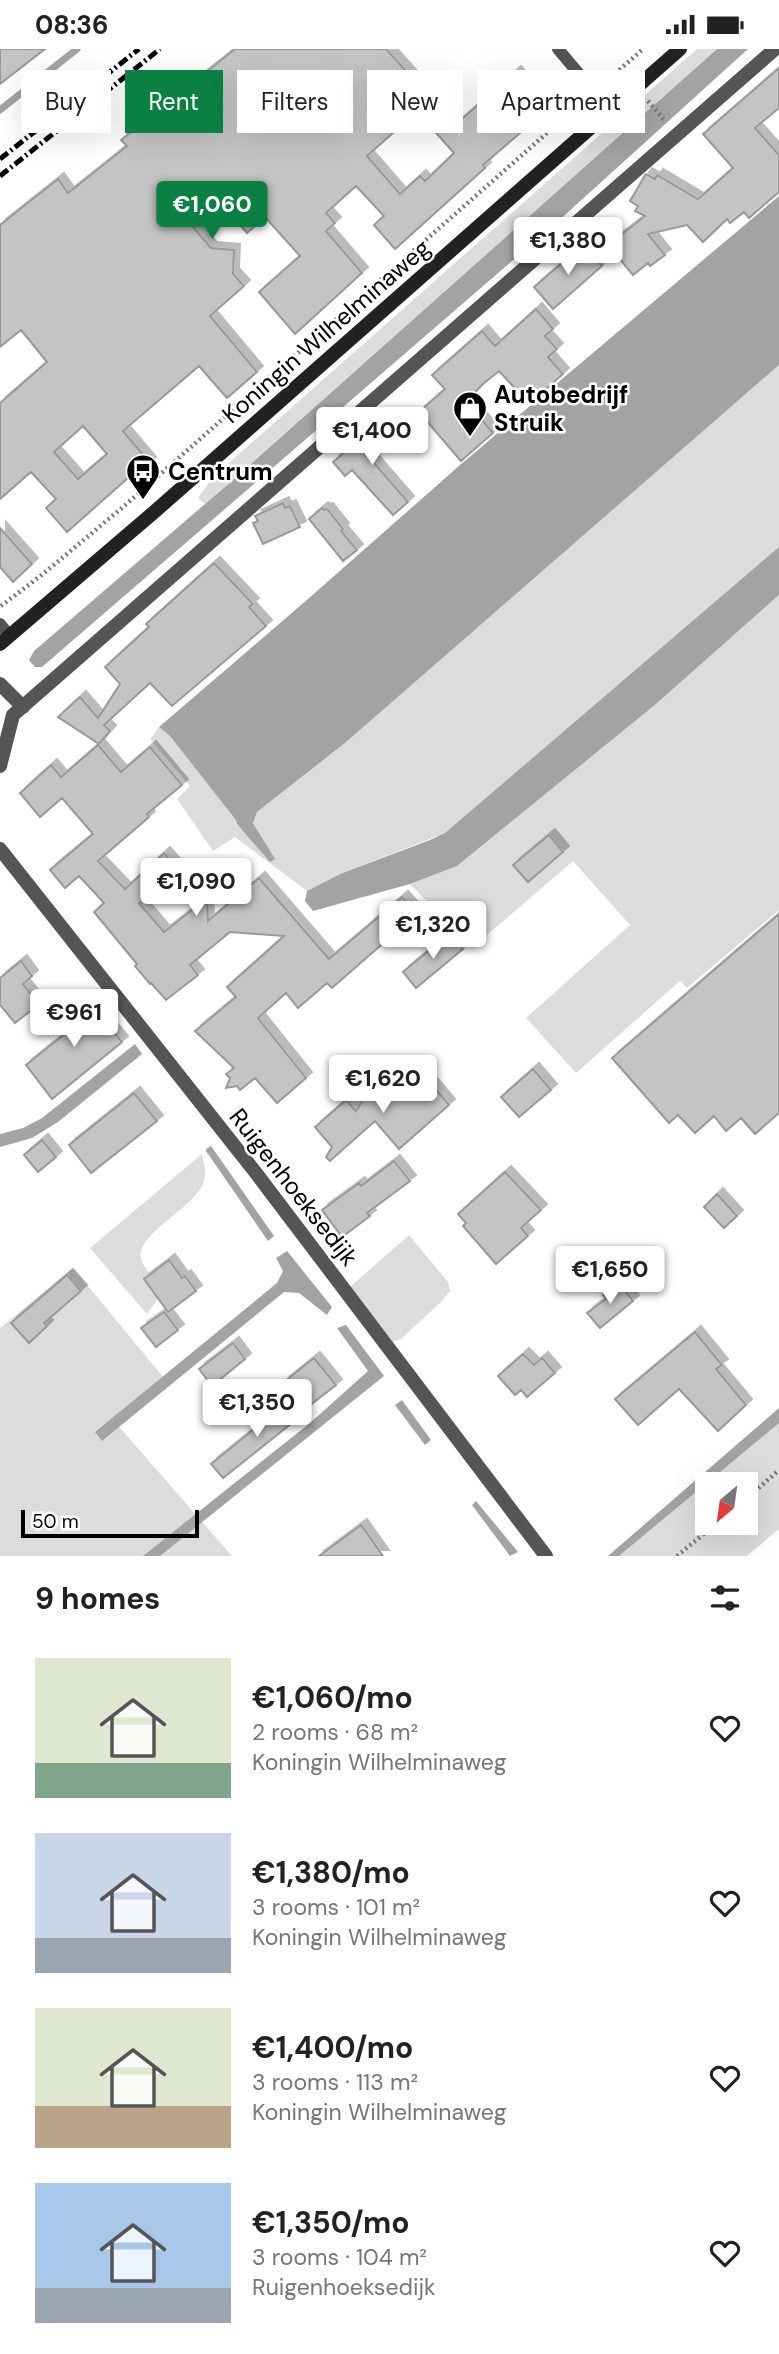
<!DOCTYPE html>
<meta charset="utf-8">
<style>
body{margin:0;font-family:"DM Sans",sans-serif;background:#f2f2f2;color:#222;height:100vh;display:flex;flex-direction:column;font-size:26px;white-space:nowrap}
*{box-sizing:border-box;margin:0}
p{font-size:23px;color:#767676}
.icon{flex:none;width:38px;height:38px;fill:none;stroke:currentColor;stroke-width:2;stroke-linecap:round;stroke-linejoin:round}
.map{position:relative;height:1507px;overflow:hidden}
.details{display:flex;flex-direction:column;background:#fff;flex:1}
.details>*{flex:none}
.guide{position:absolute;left:21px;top:21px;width:738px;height:63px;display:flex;gap:14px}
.needle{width:46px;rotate:209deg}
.fabs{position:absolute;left:695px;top:1423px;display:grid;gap:14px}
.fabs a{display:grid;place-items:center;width:63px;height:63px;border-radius:0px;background:#fff;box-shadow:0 7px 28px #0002;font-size:35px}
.scale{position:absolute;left:21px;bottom:18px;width:178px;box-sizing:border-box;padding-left:7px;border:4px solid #000;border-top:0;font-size:19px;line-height:24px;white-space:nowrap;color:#000;-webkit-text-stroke:5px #fff;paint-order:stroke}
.price{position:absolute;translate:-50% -60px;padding:0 16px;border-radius:7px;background:#fff;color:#222;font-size:23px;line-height:46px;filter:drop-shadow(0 2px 4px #0008)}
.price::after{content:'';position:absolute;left:50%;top:42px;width:21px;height:16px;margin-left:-10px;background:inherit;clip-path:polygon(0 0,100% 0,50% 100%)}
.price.active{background:#0b8043;color:#fff}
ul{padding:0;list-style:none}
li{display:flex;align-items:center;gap:21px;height:175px;padding:0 35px}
li span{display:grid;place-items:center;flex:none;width:196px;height:140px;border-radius:0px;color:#555}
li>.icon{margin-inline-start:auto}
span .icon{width:84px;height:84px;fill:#fffc;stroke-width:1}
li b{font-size:30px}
h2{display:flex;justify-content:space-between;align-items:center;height:84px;padding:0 35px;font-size:30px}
.pill{padding:0 24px;border-radius:0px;background:#fff;box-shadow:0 7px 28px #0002;font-size:24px;line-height:63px}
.pill.active{background:#0b8043;color:#fff}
.status{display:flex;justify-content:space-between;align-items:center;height:49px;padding:0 35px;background:#fff;direction:ltr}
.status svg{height:19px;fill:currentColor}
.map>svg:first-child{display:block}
.green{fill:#dcdcdc;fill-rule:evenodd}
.water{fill:#a3a3a3}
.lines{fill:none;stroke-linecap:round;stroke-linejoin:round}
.stream{stroke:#a3a3a3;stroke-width:7}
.building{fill:#c4c4c4;stroke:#999;stroke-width:2;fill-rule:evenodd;filter:url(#shadow)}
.path{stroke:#777;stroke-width:4.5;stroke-dasharray:2 3.5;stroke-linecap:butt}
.service{stroke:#555;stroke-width:12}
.minor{stroke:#555;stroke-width:14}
.secondary{stroke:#222;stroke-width:14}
.rail{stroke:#000;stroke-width:5;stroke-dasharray:10 3.5 2 3.5;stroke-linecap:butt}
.labels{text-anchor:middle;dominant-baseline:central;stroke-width:5;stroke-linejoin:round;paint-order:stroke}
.street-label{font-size:24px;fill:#000;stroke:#fff}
.poi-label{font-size:24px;font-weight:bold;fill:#000;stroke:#fff;text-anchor:start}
</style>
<div class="status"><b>08:36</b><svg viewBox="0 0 49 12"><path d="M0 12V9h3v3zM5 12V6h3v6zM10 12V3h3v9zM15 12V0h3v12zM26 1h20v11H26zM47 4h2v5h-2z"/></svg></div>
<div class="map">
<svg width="779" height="1507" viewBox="0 0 779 1507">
<defs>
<filter id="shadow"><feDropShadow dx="6" dy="-6" stdDeviation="0" flood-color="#0004"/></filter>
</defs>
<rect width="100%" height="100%" fill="#fff"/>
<path class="green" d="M697 0H717L205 455 198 449 213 428Z
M779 316V498L445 784 340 825 307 842 235 788 213 802 177 750 190 737 150 690 159 678 170 687 237 771V776L274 806 267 799 253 773 257 763 345 694Z
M779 546V861L687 939 680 932 576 1024 526 969 630 876 573 812 472 899 410 835 457 817 656 655Z
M202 1105C203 1112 206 1120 205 1127 202 1158 136 1181 141 1210 143 1219 152 1224 155 1233 158 1237 158 1244 159 1248L147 1265 90 1199Z
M409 1186 448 1233 450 1242 441 1253 401 1290 393 1293 350 1238Z
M73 1219 164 1329 114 1372 232 1507H0V1279Z
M779 1374V1480L747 1507H619ZM707 1435H746V1474H707Z"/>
<path class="water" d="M717 0H748L555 175 42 618H35L29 611 34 602 226 437Z
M779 147V316L345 694 257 763 253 774 275 810 270 813 237 775 236 771 170 687 159 678 308 550 460 416Z
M779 498V546L656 655 457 817 410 835 313 862 305 852 307 842 340 825 430 791 445 784Z
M135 995 142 1005 58 1073 32 1089 0 1098V1085L23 1079 42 1069Z
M211 1097 274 1187 268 1192 206 1102V1100Z
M287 1202 332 1258 327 1266 299 1244 284 1243 102 1392 95 1383 277 1234 283 1222 276 1209Z
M346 1276 384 1327 160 1507H143L310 1374 368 1322 337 1279Z
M402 1351 431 1391 425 1396 395 1356Z
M779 1359V1374L619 1507H608Z
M476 1452 518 1503 510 1507 472 1456Z"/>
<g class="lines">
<path class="stream" d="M0 61 77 0"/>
</g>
<path class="building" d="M0 0H45L0 35Z
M235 0H386L455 76 515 23 548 60 483 116 485 119 395 200 374 176 384 167 356 137 326 164 335 174 326 182 362 224 295 285 259 243 300 207 265 168 247 184 221 154 193 178 211 199 234 201 233 225 244 237 210 267 257 323 227 349 199 317 123 382 150 414 130 431 128 429 67 483 46 459 56 450 31 423 0 450V354L47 313 21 281 0 298V176L58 130 68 144 127 97 121 91ZM412 67 424 81 429 76 454 104 425 132 420 127 400 145 367 107ZM83 377 107 405 78 430 54 403Z
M779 19V59L755 79 779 106V143L749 169 744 163 730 174 727 170 703 193 687 176 648 185 665 206 650 217 648 214 633 226 608 196 645 167 635 162 638 157 630 152 644 128 646 125 655 130 657 126 698 150 733 119 703 85Z
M584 195 602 217 553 260 534 238Z
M536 260 553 280 545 287 557 300 548 308 563 325 538 347 532 340 523 348 499 322 483 335 466 352 493 384 461 412 419 363 445 340 432 326 482 282 495 297Z
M382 370 394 383 368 407 408 453 393 466 352 421 345 427 333 413Z
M283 454 285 459 290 457 300 478 263 495 253 474 258 472 255 467Z
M322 459 324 461 327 460 343 480 341 482 357 501 343 512 309 470Z
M0 479 32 515 13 533 0 518Z
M214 514 253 555 249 558 266 577 172 657 150 634 104 676 110 682 99 695 58 668 80 648 98 669 120 635 105 618 149 578 146 575Z
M98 696 121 723 150 698 182 736 147 765 149 768 98 812 125 840 164 804 177 819 139 854 164 883 207 849 208 872 259 829 329 910 402 848 413 860 384 888 387 891 332 939 327 934 298 959 286 944 258 969 306 1029 277 1054 255 1029 240 1041 237 1037 226 1039 230 1029 226 1025 234 1019 195 982 236 948 227 938 284 887 230 883 190 916 198 926 166 951 151 934 150 935 135 917 137 915 94 863 104 854 79 827 65 839 50 821 93 785 62 749 40 768 20 744 51 716 61 728Z
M549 786 563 803 528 833 513 816Z
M779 865V1064L755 1085 741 1069 726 1082 714 1067 695 1084 678 1066 669 1074 612 1009Z
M450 884 463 900 416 939 403 923Z
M21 912 32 927 23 935 39 955 15 974 0 956V929Z
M86 949 122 993 52 1050 26 1016 67 983 58 972Z
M533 1020 551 1041 519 1068 501 1048Z
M375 1031 415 1043 428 1031 449 1056 399 1100 375 1072 330 1112 326 1108 332 1098 315 1078 346 1051 356 1062Z
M134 1044 157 1072 91 1124 69 1096Z
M42 1091 56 1108 38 1123 24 1106Z
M394 1112 410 1132 367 1164 370 1167 342 1188 322 1161 359 1134 361 1137Z
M505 1123 541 1161 521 1179 528 1187 496 1215 463 1177 466 1174 458 1165Z
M717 1145 737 1167 724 1179 704 1158Z
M169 1211 182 1229 185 1227 196 1242 168 1263 144 1230Z
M67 1226 81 1242 44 1274 47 1277 29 1294 11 1274Z
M619 1234 633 1252 600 1279 587 1264 606 1250 603 1246Z
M164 1263 178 1281 156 1298 141 1279Z
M695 1283 722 1316 716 1320 746 1356 718 1382 679 1340 638 1376 615 1350Z
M233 1294 245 1310 212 1337 199 1320Z
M523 1305 534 1316 542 1309 555 1324 527 1348 521 1341 515 1346 498 1327Z
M314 1309 336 1336 305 1360 284 1333Z
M290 1351 302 1366 223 1429 211 1415Z
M361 1476 383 1507H319Z"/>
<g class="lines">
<path class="path" d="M607 32 643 0
M648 52 665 72
M1 557 43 525 123 458 581 54
M746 1450 779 1421
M677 1507 717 1474"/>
<path class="service" d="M558 0 610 62
M0 575 10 587"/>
<path class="minor" d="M0 635 23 658
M0 717 13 666 775 0
M0 800 256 1124 546 1507"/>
<path class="secondary" d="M0 595 153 464 680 0"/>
<path class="rail" d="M0 110 139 0
M0 127 160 0"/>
</g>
<defs>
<g id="shop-pin" transform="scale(1.75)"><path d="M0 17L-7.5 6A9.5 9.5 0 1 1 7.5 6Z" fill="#000" stroke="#fff"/><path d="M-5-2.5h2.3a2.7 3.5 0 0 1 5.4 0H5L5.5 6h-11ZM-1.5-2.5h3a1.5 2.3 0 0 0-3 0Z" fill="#fff"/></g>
<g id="bus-pin" transform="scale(1.75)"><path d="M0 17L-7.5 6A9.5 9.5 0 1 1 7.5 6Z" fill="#000" stroke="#fff"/><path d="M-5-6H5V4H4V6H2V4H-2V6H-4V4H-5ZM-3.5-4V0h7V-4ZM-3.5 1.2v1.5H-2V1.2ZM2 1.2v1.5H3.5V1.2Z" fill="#fff"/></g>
</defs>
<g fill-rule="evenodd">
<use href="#shop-pin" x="470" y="359"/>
<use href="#bus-pin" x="143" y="422"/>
</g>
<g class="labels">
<g class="street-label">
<text transform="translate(326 282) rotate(-41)">Koningin Wilhelminaweg</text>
<text transform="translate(294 1138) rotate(52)">Ruigenhoeksedijk</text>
</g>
<g class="poi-label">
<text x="494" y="345">Autobedrijf<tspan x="494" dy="28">Struik</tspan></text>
<text x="168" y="422">Centrum</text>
</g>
</g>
</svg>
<div class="fabs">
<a><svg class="needle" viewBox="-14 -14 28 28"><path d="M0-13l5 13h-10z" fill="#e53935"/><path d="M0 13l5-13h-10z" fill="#767676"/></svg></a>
</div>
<div class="scale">50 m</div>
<b class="price active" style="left:212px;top:192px">€1,060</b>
<b class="price" style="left:568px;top:228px">€1,380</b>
<b class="price" style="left:372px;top:418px">€1,400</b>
<b class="price" style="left:196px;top:869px">€1,090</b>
<b class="price" style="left:433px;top:912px">€1,320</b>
<b class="price" style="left:74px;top:1000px">€961</b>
<b class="price" style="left:383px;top:1066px">€1,620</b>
<b class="price" style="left:610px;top:1257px">€1,650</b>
<b class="price" style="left:257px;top:1390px">€1,350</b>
<div class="guide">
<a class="pill">Buy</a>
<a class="pill active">Rent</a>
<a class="pill">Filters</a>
<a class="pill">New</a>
<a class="pill">Apartment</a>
</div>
</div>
<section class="details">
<h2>9 homes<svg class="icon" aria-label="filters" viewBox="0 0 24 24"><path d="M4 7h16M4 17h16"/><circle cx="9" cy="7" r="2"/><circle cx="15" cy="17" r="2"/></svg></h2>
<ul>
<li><span style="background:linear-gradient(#dfe7d0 75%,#7fa58c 0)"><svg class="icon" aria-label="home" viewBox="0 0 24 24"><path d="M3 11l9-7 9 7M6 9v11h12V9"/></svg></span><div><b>€1,060/mo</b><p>2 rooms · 68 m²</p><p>Koningin Wilhelminaweg</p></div><svg class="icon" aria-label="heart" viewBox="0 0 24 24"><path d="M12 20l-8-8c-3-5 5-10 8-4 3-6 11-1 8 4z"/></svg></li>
<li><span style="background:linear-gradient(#c9d6e8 75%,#9aa5b1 0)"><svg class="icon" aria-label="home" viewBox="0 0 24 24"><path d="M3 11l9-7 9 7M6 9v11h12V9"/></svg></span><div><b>€1,380/mo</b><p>3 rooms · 101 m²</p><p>Koningin Wilhelminaweg</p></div><svg class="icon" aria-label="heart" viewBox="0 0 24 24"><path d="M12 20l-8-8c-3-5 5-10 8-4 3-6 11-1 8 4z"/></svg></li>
<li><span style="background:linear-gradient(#dfe7d0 70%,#b9a48a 0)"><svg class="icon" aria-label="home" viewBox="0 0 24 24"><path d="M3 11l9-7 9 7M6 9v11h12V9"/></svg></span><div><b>€1,400/mo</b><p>3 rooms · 113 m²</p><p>Koningin Wilhelminaweg</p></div><svg class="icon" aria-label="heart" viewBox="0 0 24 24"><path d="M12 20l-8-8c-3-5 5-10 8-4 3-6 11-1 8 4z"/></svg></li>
<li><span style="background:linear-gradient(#a9c7e8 75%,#9aa5b1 0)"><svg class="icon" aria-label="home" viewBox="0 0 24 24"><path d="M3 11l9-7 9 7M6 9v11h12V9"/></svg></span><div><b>€1,350/mo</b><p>3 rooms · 104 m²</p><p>Ruigenhoeksedijk</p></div><svg class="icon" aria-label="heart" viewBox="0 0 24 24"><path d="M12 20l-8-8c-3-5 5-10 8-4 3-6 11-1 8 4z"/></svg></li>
</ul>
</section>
